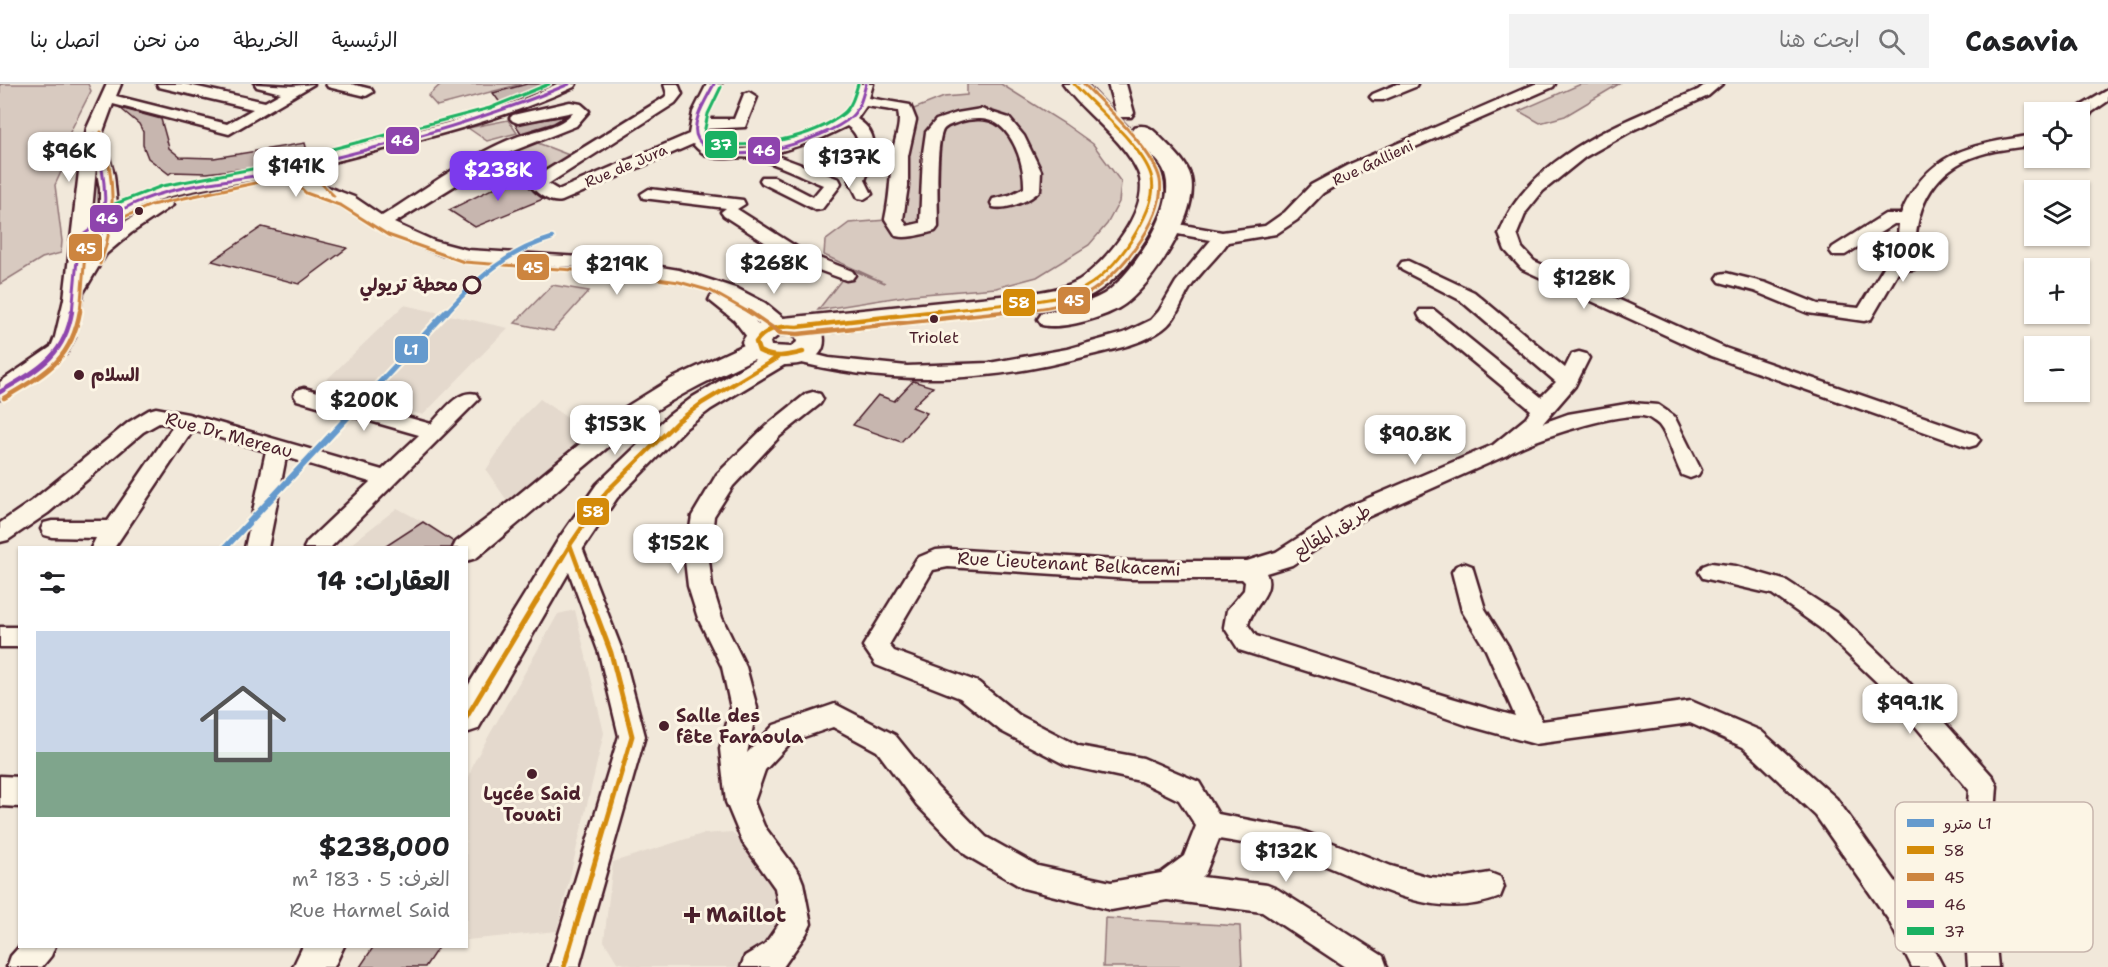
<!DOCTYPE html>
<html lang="ar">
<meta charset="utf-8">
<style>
body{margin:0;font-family:"Shantell Sans","Playpen Sans Arabic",sans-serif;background:#f2f2f2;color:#202124;direction:rtl;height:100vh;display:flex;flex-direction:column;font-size:22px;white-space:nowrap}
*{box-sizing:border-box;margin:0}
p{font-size:20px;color:#757577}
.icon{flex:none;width:33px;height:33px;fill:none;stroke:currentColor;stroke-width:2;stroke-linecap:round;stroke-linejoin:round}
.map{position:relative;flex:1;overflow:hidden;direction:ltr}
.sheet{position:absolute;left:18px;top:462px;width:450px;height:402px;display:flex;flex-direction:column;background:#fff;border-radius:0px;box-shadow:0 2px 4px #0004;direction:rtl}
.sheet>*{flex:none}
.controls{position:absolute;left:2024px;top:18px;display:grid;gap:12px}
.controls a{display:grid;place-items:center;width:66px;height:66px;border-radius:0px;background:#fff;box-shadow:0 2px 4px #0004;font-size:30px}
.price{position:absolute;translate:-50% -51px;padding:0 14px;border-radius:12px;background:#fff;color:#222;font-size:20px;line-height:39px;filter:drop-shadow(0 2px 3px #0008)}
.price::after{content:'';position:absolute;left:50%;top:36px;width:18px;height:14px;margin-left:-9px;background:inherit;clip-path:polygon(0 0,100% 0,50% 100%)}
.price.on{background:#7c3aed;color:#fff}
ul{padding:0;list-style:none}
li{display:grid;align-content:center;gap:12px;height:318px;padding:0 18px}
li span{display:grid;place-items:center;height:186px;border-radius:0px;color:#555}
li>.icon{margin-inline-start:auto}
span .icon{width:108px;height:108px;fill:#fffc;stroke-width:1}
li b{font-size:26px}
h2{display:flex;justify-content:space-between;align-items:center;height:72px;padding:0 18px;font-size:26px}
header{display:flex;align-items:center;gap:36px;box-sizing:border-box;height:84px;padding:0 30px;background:#fff;border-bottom:2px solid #e0e0e0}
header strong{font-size:28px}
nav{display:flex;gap:33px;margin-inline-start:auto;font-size:21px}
.search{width:420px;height:54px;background:#f2f2f2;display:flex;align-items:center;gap:15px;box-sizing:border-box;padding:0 21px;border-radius:0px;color:#757577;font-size:22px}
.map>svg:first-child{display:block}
.built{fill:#e4d9cd}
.green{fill:#d8cac0;stroke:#917476;stroke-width:1.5}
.building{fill:#c7b6af;stroke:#4a1f2b;stroke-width:1.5}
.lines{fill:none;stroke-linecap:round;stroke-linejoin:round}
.minor-casing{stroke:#4a1f2b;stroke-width:5}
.major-casing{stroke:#4a1f2b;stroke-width:5}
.highway-casing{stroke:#4a1f2b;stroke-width:5}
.minor{fill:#fcf5e5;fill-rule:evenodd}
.major{fill:#fcf5e5;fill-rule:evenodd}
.highway{fill:#fcf5e5;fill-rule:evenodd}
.bus-1-far2-casing{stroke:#fcf5e5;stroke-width:6}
.bus-1-far1-casing{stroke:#fcf5e5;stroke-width:9}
.bus-1-casing{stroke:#fcf5e5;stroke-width:10}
.bus-2-far1-casing{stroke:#fcf5e5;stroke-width:6}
.bus-2-casing{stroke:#fcf5e5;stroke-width:9}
.bus-3-far1-casing{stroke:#fcf5e5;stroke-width:6}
.bus-3-casing{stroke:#fcf5e5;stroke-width:9}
.bus-4-casing{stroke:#fcf5e5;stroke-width:6}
.bus-1-far2{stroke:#d48b09;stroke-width:3}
.bus-1-far1{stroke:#d48b09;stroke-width:4.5}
.bus-1{stroke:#d48b09;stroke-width:5}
.bus-2-far1{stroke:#cd853f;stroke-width:3}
.bus-2{stroke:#cd853f;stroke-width:4.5}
.bus-3-far1{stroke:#8e44ad;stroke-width:3}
.bus-3{stroke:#8e44ad;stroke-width:4.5}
.bus-4{stroke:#1ab162;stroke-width:3}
.metro-1-far1-casing{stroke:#fcf5e5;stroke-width:8}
.metro-1-casing{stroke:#fcf5e5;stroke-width:10}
.metro-1-far1{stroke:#659acd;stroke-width:4.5}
.metro-1{stroke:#659acd;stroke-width:6}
.bus-dot{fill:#4a1f2b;stroke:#fcf5e5;stroke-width:2}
.stop-dot{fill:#fcf5e5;stroke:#4a1f2b;stroke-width:3}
.labels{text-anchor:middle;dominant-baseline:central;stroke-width:6;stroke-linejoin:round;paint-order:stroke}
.far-street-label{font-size:15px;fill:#4a1f2b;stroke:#fcf5e5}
.bus-label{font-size:16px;fill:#4a1f2b;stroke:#fcf5e5}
.stop-label{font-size:18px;font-weight:bold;fill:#4a1f2b;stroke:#fcf5e5;text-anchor:end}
.poi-label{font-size:18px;font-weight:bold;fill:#4a1f2b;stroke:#fcf5e5;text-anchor:start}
.street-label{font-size:18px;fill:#4a1f2b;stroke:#fcf5e5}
.near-poi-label{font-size:21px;font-weight:bold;fill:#4a1f2b;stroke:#fcf5e5;text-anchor:start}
.key{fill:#fcf5e5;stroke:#c7b5ad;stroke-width:1.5}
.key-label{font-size:16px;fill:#4a1f2b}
.line-badge{stroke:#fcf5e5;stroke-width:2}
.badge-label{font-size:16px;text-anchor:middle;font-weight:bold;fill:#fff}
</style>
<header>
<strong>Casavia</strong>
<div class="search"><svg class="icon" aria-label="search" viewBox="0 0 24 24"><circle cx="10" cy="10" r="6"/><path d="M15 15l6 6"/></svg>ابحث هنا</div>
<nav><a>الرئيسية</a><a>الخريطة</a><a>من نحن</a><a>اتصل بنا</a></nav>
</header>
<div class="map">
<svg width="2108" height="883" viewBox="0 0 2108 883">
<rect width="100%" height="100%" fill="#f1e8da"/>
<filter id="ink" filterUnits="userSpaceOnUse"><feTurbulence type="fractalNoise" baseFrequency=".0167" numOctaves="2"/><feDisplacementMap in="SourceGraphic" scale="12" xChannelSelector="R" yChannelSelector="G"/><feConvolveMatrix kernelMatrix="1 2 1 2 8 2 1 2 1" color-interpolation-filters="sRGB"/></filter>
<g filter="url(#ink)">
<path class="built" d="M404 221 508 244 423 331 318 304Z
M540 315 592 351 510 421 486 386 521 334Z
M397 424 423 438 455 459 448 464H346Z
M575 526 604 649 557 847 467 856 466 702 474 678 558 530Z
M732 748 761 779 780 814 775 848 740 883H637L617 878 604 857 613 778 702 750Z"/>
<path class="green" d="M0 0H88L91 7 70 48 67 75 55 101 62 157 61 169 42 174 0 200Z
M441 0H521L437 22 428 12Z
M967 0H1001L1065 40 1093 60 1121 98 1119 118 1107 140 1089 161 1037 193 996 204 912 211 818 226 850 185 885 199 824 171 825 157 849 139 886 136 891 85 906 28 944 13 967 11Z
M1581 0H1619L1565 32 1540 39 1519 27Z
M508 36 517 49 487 57 468 44Z
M530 56 574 73 540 95 524 86 532 81 504 70Z
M552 201 589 207 553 247 515 239Z
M1105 834 1240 842 1242 883H1103Z"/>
<path class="building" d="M527 0H552L501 20 493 9Z
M120 24 161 35 169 64 180 73 214 74 305 59 308 71 247 84 207 89 172 88 169 90 148 74 143 61V48L139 40Z
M566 32 554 39 521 49 515 40Z
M522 90 529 95 527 101 543 115 475 143 449 126Z
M262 143 347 164 299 200 212 177Z
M913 297 933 303 912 323 927 329 901 358 853 341 878 311 894 317Z
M423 438 454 458 451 464H383Z
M374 862H439L425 883H360Z"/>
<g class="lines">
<g class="minor-casing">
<path id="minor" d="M107 0H121L116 12 227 40 253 25 159 3 157 0H184L265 18 281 9 257 3 255 0 292 2 314 0 229 50 113 20 102 50 114 91 117 121 158 105 264 85 447 39 524 15 557 0H576L574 3C489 42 396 61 306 85L304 90 312 97 354 113 382 132C426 105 470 70 519 52 537 46 560 44 573 28L518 39 513 37 510 34 513 31 570 18 581 20 589 27 576 42 508 69 394 139 434 157 468 166 612 175 679 186 738 205 765 219 793 242 790 246H776L740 221 752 233 768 254 765 258H751L734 236 709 216 711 212 718 210 696 202 642 190 581 183 488 179 442 171 393 152 342 121 307 108 295 100 288 89C235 103 162 104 116 136L115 144 159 117H171L173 121 131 149 106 170 83 209 75 253 66 270 7 313 0 315V298L51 263 55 253 64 215 80 79 87 44ZM96 83 100 105V132L91 138ZM96 150 87 172 89 155Z
M326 0H351L371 5 373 8 366 12 328 3Z
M664 0H678L682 10 675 19 548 100 558 106 689 50 693 28 707 0H721L706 35H734L744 10 749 8 757 13 745 43 705 45C703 91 827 48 846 29 853 22 856 10 859 0H873L869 14 910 21 916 36 908 72V102L903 135 907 142 920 139 923 69 926 48 936 36 957 29 981 25 1009 34 1024 52 1041 87 1040 106C1031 117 1007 126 993 123L991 119 993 115 1010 111 1024 104C1025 84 1016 54 999 41 989 33 971 34 959 38 953 40 947 41 943 46 935 61 938 123 938 143L935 147C923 150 908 155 896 152L885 135C890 112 890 96 892 74 893 58 902 43 898 27L866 22 857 35C882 50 874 74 865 96L872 110 864 115 858 114 849 96C856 78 867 55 847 42L822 54 772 70 839 95 841 99 839 103 822 125 816 126 762 99 760 96 762 93H774L813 113 823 101C805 94 770 76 753 74 729 70 713 83 693 60L562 117C550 120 536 109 529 100L531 96 665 13 667 10Z
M1397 0H1417L1415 3 1383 16H1373L1370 13 1373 10Z
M1535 0H1555L1553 3 1360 87 1323 109 1297 136 1276 150 1228 158C1217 174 1201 187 1190 204 1181 218 1177 235 1163 245 1143 260 1115 265 1091 271 988 299 890 303 786 275L783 271 786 267 793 265 829 274 907 282 989 279 1067 265 1124 249 1151 236 1159 227 1176 198 1211 156 1161 147 1158 143 1161 139 1167 138 1222 148 1265 142 1285 128 1311 101 1348 81Z
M1706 0H1722L1708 12 1633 46 1585 73 1543 107 1526 128 1517 150 1522 164 1534 177 1725 264 1976 351 1980 356 1976 361 1969 363 1962 361 1711 272 1522 185 1505 166 1499 150C1503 142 1506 133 1511 125 1552 62 1632 34 1698 6Z
M2108 6V17L2092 28 2084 41 2079 43V28H2076L2081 22Z
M2034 51V61C2016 64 1997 65 1979 71 1929 86 1910 133 1917 181L1914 185 1899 187 1871 235 1864 237 1808 229 1754 207 1720 198 1717 194 1720 190 1726 189 1766 199 1818 220 1859 224 1887 178 1898 176 1897 164 1899 140H1894L1845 171H1833L1830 167 1833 163 1885 130H1901C1928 66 1972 61 2034 51Z
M649 105 743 116 745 120 737 125 806 169 852 187 855 191 852 195 846 196 794 177 724 132 721 128 726 124 643 114 641 110Z
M1408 177 1474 208 1565 284 1572 270 1579 268 1586 270 1589 274 1575 302 1543 339 1568 330 1632 319 1658 321 1674 332 1701 386 1698 391 1690 394 1682 391C1674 377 1669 353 1659 341 1657 339 1650 334 1647 333 1625 325 1525 357 1507 371L1361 436 1292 481 1266 489C1276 509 1251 523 1248 541L1256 552C1343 578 1428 609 1515 632L1486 566 1462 527 1452 488 1456 482 1464 479 1472 482 1485 525 1508 562 1542 637 1691 617 1761 647 1836 714 1908 815 1943 883H1912L1888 835 1816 732 1743 663 1690 639 1535 660 1466 641 1358 603 1239 566 1224 543 1227 526 1244 506 1245 498 1242 495H1131L948 483 933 486 889 561 894 567 978 598 1019 631 1079 662 1143 674 1199 698 1218 730 1300 746 1391 782 1429 793 1454 795 1490 789 1500 793 1504 803 1500 813C1428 841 1366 794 1300 772 1273 763 1246 760 1219 755L1205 790 1202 793 1267 801 1277 805 1383 872 1387 883H1345L1262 828 1167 816 1111 826 1023 804 966 771 917 721 877 667 833 643 792 657 765 686 754 718 764 742 799 789 803 799 811 840 806 850 783 883H741L745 872 765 860 781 837 775 804 743 759 726 718 720 665 731 624 722 583 698 534 688 502 685 476 692 432 717 390 766 342 806 310 813 308 820 310 823 315 820 320 780 352 733 402 714 432 709 476 712 502 722 534 746 583 757 624 747 669 774 641 835 620 895 651 937 703 986 753 1038 782 1111 798 1161 789 1184 772 1196 742 1179 716 1140 697 1066 681 1001 647 960 614 876 581 863 562 917 474 936 466 948 465 1131 477H1247L1276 468 1345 424 1493 361 1526 334 1531 326 1420 234 1418 230 1420 226H1434L1541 313 1556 298 1460 216 1402 186 1399 182 1402 178Z
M304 304 431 340C443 328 458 305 476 310L479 315 330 464H304L307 458 370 398 286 373 268 464H245L266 367 193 346 114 464H91L96 454 52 453 44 451 41 445 44 439 52 437H108L174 341 159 339 143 348 48 429 8 456 0 458V439L32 417 129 338 149 326 156 324 188 330 382 386 419 351 297 316 294 311 297 306Z
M570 452 578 455 581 461 623 569 645 652 579 883H549L619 652 599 569 559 461 562 455Z
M1711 479 1735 482 1787 497 1838 530 1904 593 1993 693 1997 702 1990 800 1998 883H1968L1962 800 1969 706 1886 607 1820 544 1772 510 1703 494 1699 488 1703 482Z
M0 543H20V563H0Z
M20 862H55L51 872 42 883H7L11 872Z"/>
</g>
<g class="major-casing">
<path id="major" d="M1108 0H1126L1134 29 1131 33H1117Z
M757 255 766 257 769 263 766 269C723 290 676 310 638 339 583 382 531 430 476 474L466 477V464H453L456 458 513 415 621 326 671 295Z
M777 266 786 268 789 274 786 280 711 325 686 344 617 414 580 469 478 645 466 649V605L560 453 597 400 668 332 693 313 768 268Z
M0 692 20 693V723L0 722Z
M303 862H344L334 883H293Z"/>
</g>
<g class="highway-casing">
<path id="highway" d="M1063 0H1086L1131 47 1134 43C1149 39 1154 47 1164 57 1174 67 1188 80 1191 94 1199 130 1153 199 1125 220 1108 233 1062 246 1042 241L1038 235 1042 229C1063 224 1085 221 1104 210 1131 192 1175 127 1166 93 1164 82 1155 74 1148 67 1169 97 1169 113 1151 146 1137 170 1118 196 1093 210 1059 228 1015 228 978 232 926 238 875 243 823 249 832 288 771 285 749 273L742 258C750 244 758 239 774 235L1039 208C1053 206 1067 203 1079 196 1106 178 1153 123 1138 88 1122 53 1085 31 1063 0ZM791 251 796 254 797 258 791 263 771 262 770 258 779 251Z"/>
</g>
<use href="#minor" class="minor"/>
<use href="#major" class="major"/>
<use href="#highway" class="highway"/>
<g class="bus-1-far2-casing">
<path id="bus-1-far2" d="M926 229C953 226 981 223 1008 220 1034 217 1061 216 1084 204 1106 192 1125 168 1137 147 1146 131 1157 110 1151 91 1142 62 1095 23 1074 0"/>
</g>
<g class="bus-1-far1-casing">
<path id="bus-1-far1" d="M803 268C787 272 774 275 759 267L756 258C766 244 780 241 797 243L939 227
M570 461 591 518
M536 518 570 461 607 407 677 338 702 319 777 274"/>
</g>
<g class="bus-1-casing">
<path id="bus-1" d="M466 634 537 516
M564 883 632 652 611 569 591 516"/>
</g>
<g class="bus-2-far1-casing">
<path id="bus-2-far1" d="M291 80 290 94 306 109 342 122 388 151 464 178 614 189 679 198 711 207 750 229
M100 180C117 135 115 94 101 48
M80 229 86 158 122 134 151 121 298 90 316 94 334 112
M998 229C1025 226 1054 225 1079 214 1114 199 1167 136 1160 96 1155 68 1104 21 1084 0"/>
</g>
<g class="bus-2-casing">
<path id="bus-2" d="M748 227 780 249 798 250 1013 227
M4 314C44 290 71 278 80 227"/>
</g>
<g class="bus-3-far1-casing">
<path id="bus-3-far1" d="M714 0C707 14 689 40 698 55 718 90 828 55 851 33 860 25 863 11 866 0
M93 177C110 133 107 94 94 50
M72 229 79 154C96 141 114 129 133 120 180 98 235 98 285 86 381 63 477 39 569 0"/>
</g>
<g class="bus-3-casing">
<path id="bus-3" d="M0 308C37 286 65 273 72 227"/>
</g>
<g class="bus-4-casing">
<path id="bus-4" d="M721 3 708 30 704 49 711 59C750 65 813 55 844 29 852 22 855 10 858 0
M115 120 162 102 263 83 490 24 549 0"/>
</g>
<use href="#bus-1-far2" class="bus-1-far2"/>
<use href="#bus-1-far1" class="bus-1-far1"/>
<use href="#bus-1" class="bus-1"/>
<use href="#bus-2-far1" class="bus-2-far1"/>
<use href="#bus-2" class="bus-2"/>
<use href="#bus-3-far1" class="bus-3-far1"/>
<use href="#bus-3" class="bus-3"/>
<use href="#bus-4" class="bus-4"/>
<g class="metro-1-far1-casing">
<path id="metro-1-far1" d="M446 229C477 195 507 167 552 154"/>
</g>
<g class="metro-1-casing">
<path id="metro-1" d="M225 464 447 227"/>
</g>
<use href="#metro-1-far1" class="metro-1-far1"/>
<use href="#metro-1" class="metro-1"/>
</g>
</g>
<g class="bus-dot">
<circle cx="139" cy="127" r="5"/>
<circle cx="934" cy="235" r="5"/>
<circle cx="79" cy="291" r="6"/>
<circle cx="664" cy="642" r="6"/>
<circle cx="532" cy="690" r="6"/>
<path d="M689 822h6v6h6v6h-6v6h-6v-6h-6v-6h6z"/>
</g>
<circle class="stop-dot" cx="472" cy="201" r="8"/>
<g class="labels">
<g class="far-street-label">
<text transform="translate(1373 79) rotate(-25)">Rue Gallieni</text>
<text transform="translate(626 82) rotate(-23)">Rue de Jura</text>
</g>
<g class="bus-label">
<text x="934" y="253">Triolet</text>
</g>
<g class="stop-label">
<text x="458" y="201">محطة تريولي</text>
</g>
<g class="poi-label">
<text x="91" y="291">السلام</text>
<text x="676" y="632">Salle des<tspan x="676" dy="21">fête Faraoula</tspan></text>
<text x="532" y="710" text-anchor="middle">Lycée Said<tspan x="532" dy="21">Touati</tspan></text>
</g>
<g class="street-label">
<text transform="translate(229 351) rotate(15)">Rue Dr Mereau</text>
<text transform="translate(1332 447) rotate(-31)">طريق المقالع</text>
<text transform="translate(1069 480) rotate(3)">Rue Lieutenant Belkacemi</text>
</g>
<g class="near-poi-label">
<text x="706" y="831">Maillot</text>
</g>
</g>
<rect x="1895" y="718" width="198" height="150" rx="9" class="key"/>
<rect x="1907" y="735" width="27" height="8" fill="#659acd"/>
<rect x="1907" y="762" width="27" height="8" fill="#d48b09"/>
<rect x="1907" y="789" width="27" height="8" fill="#cd853f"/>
<rect x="1907" y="816" width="27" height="8" fill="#8e44ad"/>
<rect x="1907" y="843" width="27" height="8" fill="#1ab162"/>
<g class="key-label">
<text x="1944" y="745">مترو L1</text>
<text x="1944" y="772">58</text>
<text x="1944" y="799">45</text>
<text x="1944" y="826">46</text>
<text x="1944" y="853">37</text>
</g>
<g class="line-badge">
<rect x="385" y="42" width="35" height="29" rx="6" fill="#8e44ad"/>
<rect x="704" y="46" width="34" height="29" rx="6" fill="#1ab162"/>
<rect x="747" y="52" width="34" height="29" rx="6" fill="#8e44ad"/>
<rect x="89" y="120" width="35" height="29" rx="6" fill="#8e44ad"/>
<rect x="68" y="149" width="35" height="29" rx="6" fill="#cd853f"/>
<rect x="516" y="169" width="34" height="28" rx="6" fill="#cd853f"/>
<rect x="1057" y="202" width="34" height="29" rx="6" fill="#cd853f"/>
<rect x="1002" y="204" width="34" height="29" rx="6" fill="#d48b09"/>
<rect x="394" y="251" width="35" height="29" rx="6" fill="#659acd"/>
<rect x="576" y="413" width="34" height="29" rx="6" fill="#d48b09"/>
</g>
<g class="badge-label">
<text x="402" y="62">46</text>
<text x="721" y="66">37</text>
<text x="764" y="72">46</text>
<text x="107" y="140">46</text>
<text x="86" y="170">45</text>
<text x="533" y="189">45</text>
<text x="1074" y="222">45</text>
<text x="1019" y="224">58</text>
<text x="411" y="271">L1</text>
<text x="593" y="433">58</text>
</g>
</svg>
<div class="controls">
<a><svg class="icon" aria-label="locate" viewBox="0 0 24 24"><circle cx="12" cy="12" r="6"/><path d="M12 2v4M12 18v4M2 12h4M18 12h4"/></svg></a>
<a><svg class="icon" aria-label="layers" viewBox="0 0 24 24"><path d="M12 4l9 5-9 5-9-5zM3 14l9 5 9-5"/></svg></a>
<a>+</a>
<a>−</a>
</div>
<b class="price" style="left:69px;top:99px">$96K</b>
<b class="price" style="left:849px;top:105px">$137K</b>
<b class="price" style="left:296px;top:114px">$141K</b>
<b class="price on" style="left:498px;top:118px">$238K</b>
<b class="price" style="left:1903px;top:199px">$100K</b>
<b class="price" style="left:774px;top:211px">$268K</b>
<b class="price" style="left:617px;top:212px">$219K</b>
<b class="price" style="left:1584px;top:226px">$128K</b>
<b class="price" style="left:364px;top:348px">$200K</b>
<b class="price" style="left:615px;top:372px">$153K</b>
<b class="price" style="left:1415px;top:382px">$90.8K</b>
<b class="price" style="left:678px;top:491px">$152K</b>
<b class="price" style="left:1910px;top:651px">$99.1K</b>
<b class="price" style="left:1286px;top:799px">$132K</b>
<section class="sheet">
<h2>العقارات: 14<svg class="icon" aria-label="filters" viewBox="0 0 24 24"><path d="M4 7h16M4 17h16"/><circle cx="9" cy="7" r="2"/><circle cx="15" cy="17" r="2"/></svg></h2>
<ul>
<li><span style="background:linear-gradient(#c9d6e8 65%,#7fa58c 0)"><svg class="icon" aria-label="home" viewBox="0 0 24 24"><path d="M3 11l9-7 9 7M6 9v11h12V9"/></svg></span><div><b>$238,000</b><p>الغرف: 5 · 183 m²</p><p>Rue Harmel Said</p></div></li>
</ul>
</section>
</div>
